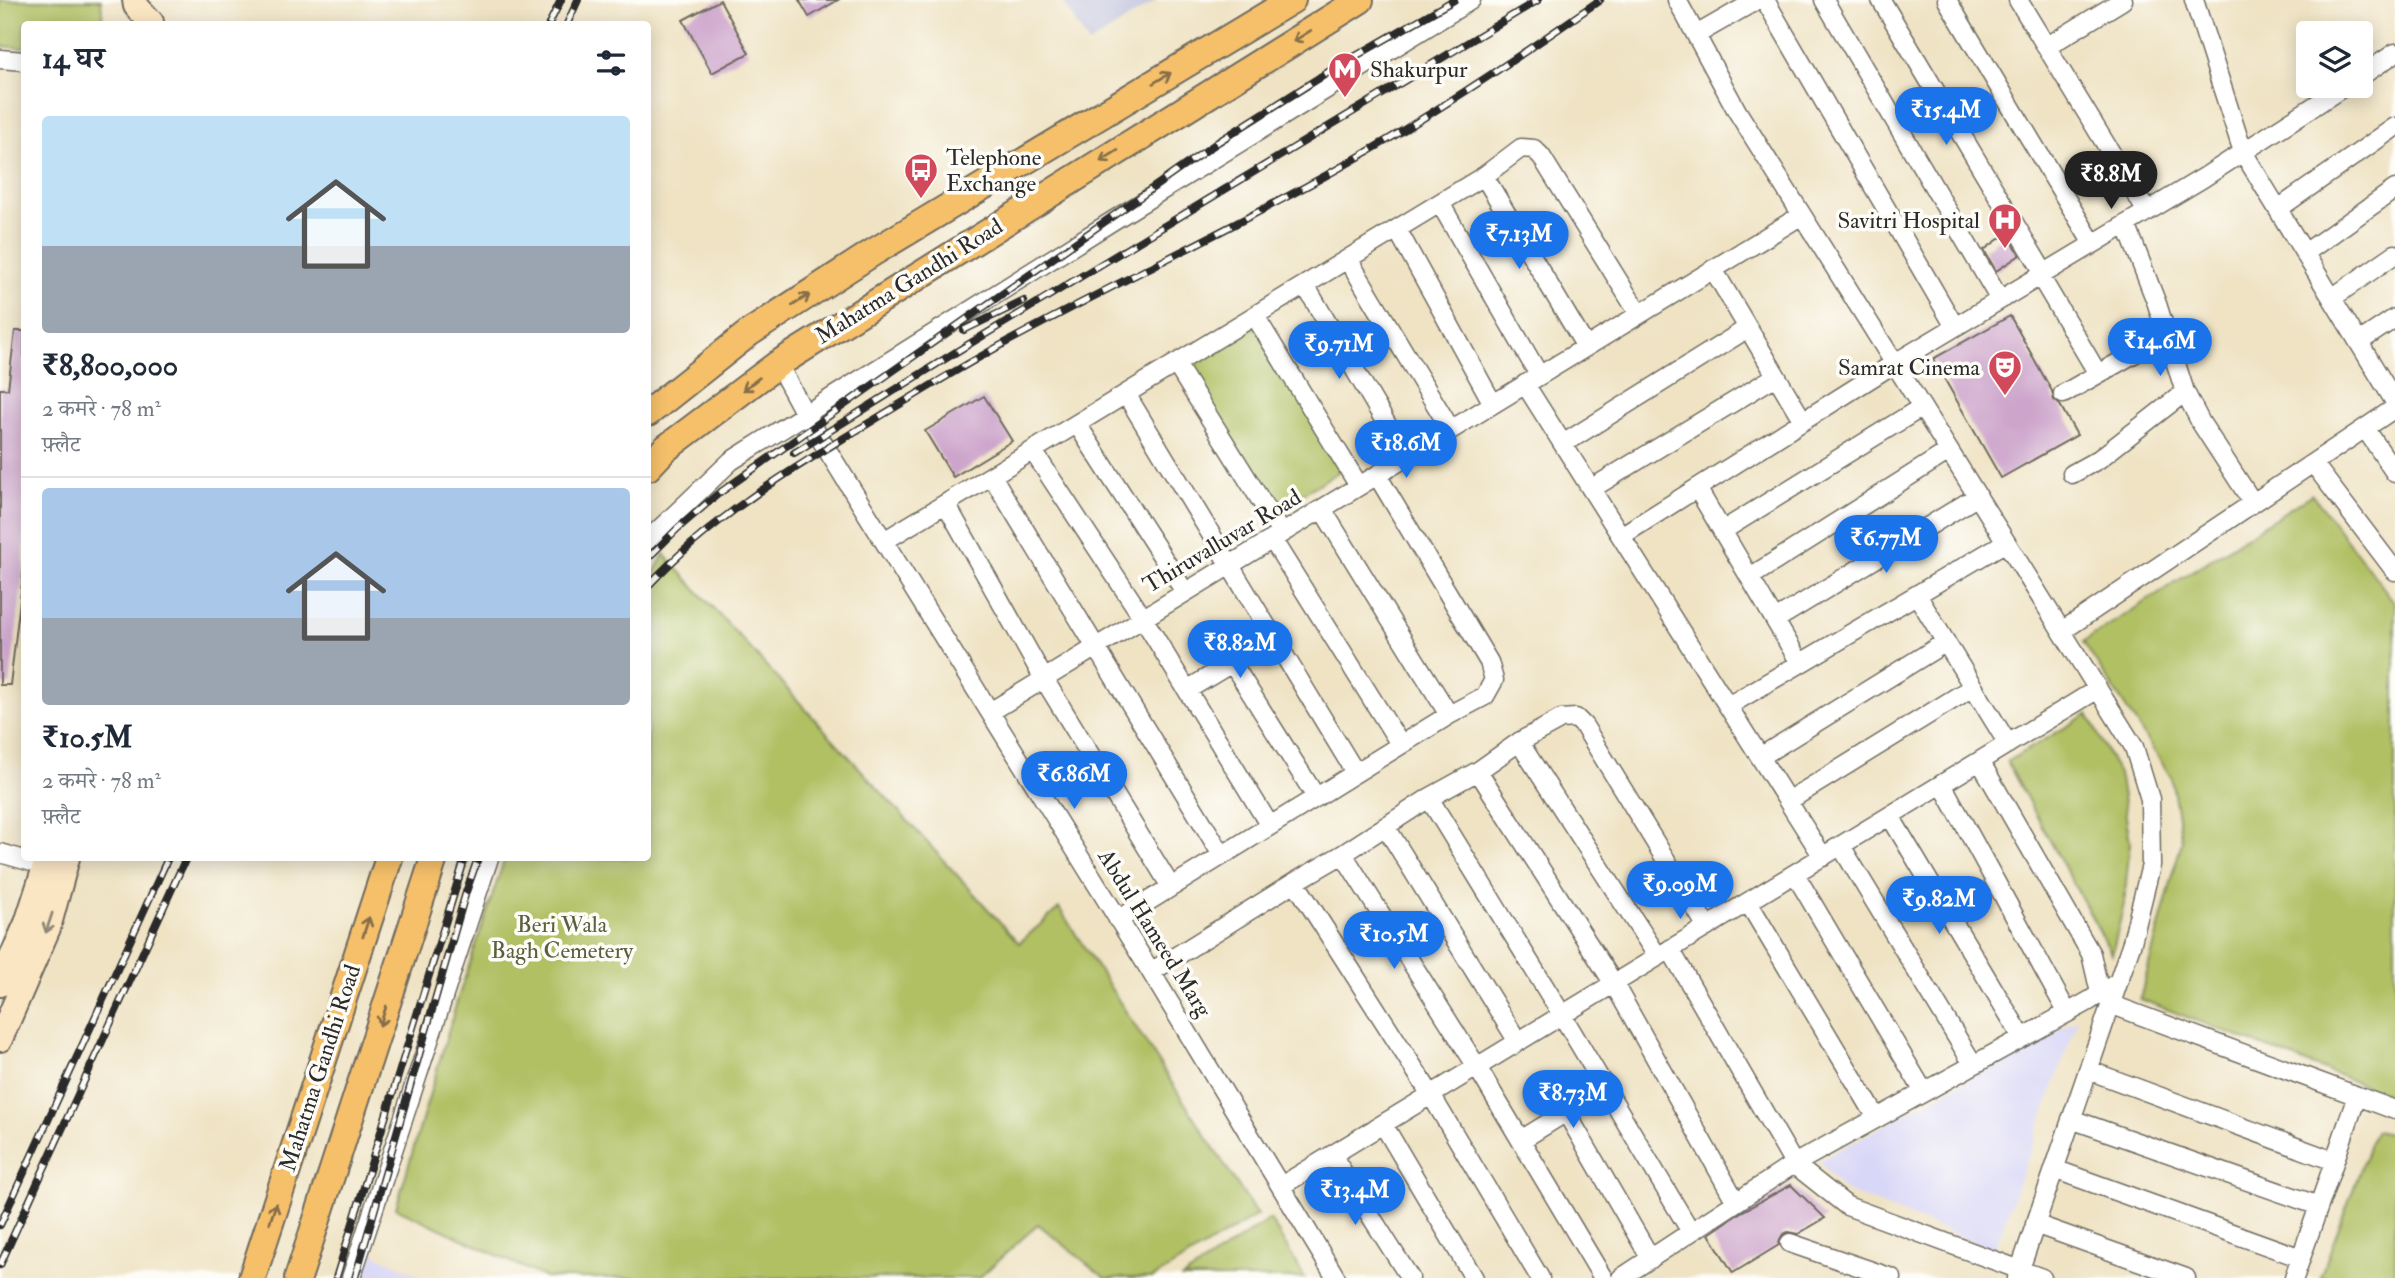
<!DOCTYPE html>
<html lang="hi">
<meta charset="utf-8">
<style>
body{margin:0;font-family:"IM FELL Double Pica","Noto Serif Devanagari",serif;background:#f2f2f3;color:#1f2937;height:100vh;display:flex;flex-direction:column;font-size:26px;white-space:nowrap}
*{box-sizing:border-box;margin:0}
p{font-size:23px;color:#747a83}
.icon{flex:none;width:38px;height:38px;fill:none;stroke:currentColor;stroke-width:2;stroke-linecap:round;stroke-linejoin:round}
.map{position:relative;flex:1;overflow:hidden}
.drawer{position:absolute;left:21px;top:21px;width:630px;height:840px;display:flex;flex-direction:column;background:#fff;border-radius:7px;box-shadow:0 4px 18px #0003}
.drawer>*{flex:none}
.fabs{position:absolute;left:2296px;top:21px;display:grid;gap:14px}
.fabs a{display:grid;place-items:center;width:77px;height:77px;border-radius:7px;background:#fff;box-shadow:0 4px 18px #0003;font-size:35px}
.price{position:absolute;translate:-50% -60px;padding:0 16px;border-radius:24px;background:#1a73e8;color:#fff;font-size:23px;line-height:46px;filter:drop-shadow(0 2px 4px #0008)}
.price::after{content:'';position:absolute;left:50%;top:42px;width:21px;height:16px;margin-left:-10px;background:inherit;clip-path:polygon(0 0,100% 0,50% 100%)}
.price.current{background:#222;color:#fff}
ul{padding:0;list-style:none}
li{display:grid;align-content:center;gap:14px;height:371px;padding:0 21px}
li+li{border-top:2px solid #e0e1e3}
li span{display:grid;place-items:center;height:217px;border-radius:7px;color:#555}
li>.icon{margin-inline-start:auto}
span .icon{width:126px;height:126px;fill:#fffc;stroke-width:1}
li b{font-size:30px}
h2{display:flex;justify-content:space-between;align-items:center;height:84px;padding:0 21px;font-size:30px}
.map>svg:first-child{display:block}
.built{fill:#d9d7f7}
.industrial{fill:#c0c2dd}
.green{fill:#b0c063;stroke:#6e7647;stroke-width:2}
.building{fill:#cda5cc}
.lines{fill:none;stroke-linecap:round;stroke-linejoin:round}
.street-casing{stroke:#706b61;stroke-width:21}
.secondary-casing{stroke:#706b61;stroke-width:28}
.primary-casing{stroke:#706b61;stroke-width:30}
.street{stroke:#fff;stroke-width:18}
.secondary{stroke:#fbe6c4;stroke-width:24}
.primary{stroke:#f6c06b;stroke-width:26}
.rail-casing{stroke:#2b2b2b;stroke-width:8}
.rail{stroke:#fdfcf7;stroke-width:5;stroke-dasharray:16;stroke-linecap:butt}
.oneway{stroke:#866e48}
.oneway2{stroke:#938878}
.labels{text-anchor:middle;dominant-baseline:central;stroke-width:7;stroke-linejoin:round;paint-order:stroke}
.poi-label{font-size:23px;fill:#2b2b2b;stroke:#fdfcf7;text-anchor:start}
.street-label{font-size:23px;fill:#2b2b2b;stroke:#fdfcf7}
.park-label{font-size:23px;fill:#5a5f3f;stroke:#fdfcf7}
</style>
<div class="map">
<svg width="2395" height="1278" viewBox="0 0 2395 1278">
<rect width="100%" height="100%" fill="#fdfcf7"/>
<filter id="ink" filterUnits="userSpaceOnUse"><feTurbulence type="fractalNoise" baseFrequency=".0143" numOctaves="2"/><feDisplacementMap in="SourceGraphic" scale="14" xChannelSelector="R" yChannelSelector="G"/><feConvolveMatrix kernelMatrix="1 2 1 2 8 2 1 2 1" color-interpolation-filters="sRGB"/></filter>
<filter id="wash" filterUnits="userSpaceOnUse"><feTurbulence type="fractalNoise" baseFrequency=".00686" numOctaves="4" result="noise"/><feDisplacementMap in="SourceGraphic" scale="28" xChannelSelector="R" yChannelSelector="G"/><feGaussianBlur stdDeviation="1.57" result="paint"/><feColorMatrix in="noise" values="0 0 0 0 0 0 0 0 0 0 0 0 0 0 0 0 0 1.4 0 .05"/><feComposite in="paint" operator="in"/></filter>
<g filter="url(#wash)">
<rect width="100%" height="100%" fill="#efe3c4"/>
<path class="built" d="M2078 1019 1994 1250 1844 1190 1819 1161Z
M370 1252 424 1278H363Z"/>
<path class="industrial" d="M1062 0H1157L1089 44Z"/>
<path class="green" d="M0 0H101L103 24H24V48L0 46Z
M1255 326 1343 469 1276 510 1188 367Z
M2312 494 2395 603V1097L2140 999 2182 841 2171 777 2083 642Z
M664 554 1019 943 1059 908 1257 1215 1153 1278H1105L1038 1224 979 1278H546L396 1208 459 995 505 858H648V584Z
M2088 714 2120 778 2130 842 2124 904 2112 954 2007 762Z
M2375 1131 2395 1135V1278H2320Z
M1270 1219 1305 1278H1182Z"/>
<g id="blocks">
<path class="building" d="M720 0 749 53 712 73 683 20Z
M799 0H838L809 17Z
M2007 233 2020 255 1996 271 1984 250Z
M2010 316 2052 391 2054 400 2060 405 2077 435 2001 478 1933 359Z
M15 331H24V566L10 685H0V389H8Z
M984 396 1012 441 953 477 925 431Z
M1791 1185 1825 1218 1798 1234 1788 1232 1783 1234 1780 1239 1779 1245 1733 1273 1709 1234 1741 1212Z"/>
</g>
</g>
<g filter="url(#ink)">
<use href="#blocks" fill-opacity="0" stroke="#706b61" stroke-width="2"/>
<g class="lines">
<g class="street-casing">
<path id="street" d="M1677 0 1737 111 2134 747 2150 799 2151 865 2132 942 2017 1278
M1765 0 1955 327
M1824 0 2000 300
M1881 0 2044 273
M1947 0 2093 244
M2018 0 2147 212
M2194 0 2243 152 2395 402
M1696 35 1757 0
M2046 47 2123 0
M0 59 24 61
M2361 76 2395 53
M1484 176 1586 347
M1440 203 1539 375
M2278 209 2395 127
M2126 224 2157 304 2185 392 2201 423 2253 503
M1397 229 1493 404
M2305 253 2395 189
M1348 259 1451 430
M1713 269 1803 421
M2040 276 2098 374
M1305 285 1406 457
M2332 298 2395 254
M1255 316 1359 486
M2359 342 2395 318
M778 364 805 414 1151 972 1336 1278
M1176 364 1281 533
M1525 384 1823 857
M1126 394 1355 772
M2063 394 2167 335
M1077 424 1185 592
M2365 428 2395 473
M1563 444 1748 328
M1033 451 1143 618 1270 826
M2313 463 2395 571
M2072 474 2099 459 2185 392
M992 476 1222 855
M1697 488 1800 663
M1591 489 1776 376
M946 504 1044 679 1171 887
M1322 509 1449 715
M1722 531 1922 407
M1621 536 1895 363 2203 178 2345 86
M1272 539 1400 744
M648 540 731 461 1114 220 1471 0
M884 541 1484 176 1521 148 1534 149 1541 156 1639 314
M1750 577 1949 451
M1917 595 2008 744
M1775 620 1978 496
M2062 631 2395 408
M1232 663 1316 797
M1187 690 1273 638
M1728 706 2006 542
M990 712 1802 215
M1519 742 1658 957
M1760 757 1946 642
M1980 761 2091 954 2100 993
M1478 771 1614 984 1736 1202
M1942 784 2067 1012
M1429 798 1562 1015 1691 1232
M1788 801 1973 687
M1890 816 2022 1037
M1386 827 1518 1042
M1841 846 1973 1064
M0 853 46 866
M1343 854 1477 1067 1603 1278
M1795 874 1924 1092
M1295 882 1431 1095 1540 1278
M1748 902 1877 1118
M1118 920 1449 715 1485 696 1494 680 1489 662 1377 475
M1670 949 1794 1164 1847 1206 2042 1278
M1151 972 1295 882 1343 854 1429 798 1478 771 1519 742 1561 719 1576 718 1584 726 1707 927
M2110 1004 2395 1110
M2088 1070 2334 1161
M1566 1112 1651 1259
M2071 1119 2319 1206
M1383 1124 1474 1278
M1521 1140 1605 1088
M1332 1155 1410 1278
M2054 1169 2301 1258
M1281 1186 2098 689
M2035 1224 2186 1278
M1790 1243 1892 1278
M351 1278 489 858
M1621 1278 1794 1164 2089 1001 2118 982
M2294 1278 2357 1096"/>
</g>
<g class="secondary-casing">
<path id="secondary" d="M135 0 136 6 151 22
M0 984 27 923 48 858
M0 1039 48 928 67 858"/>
</g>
<g class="primary-casing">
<path id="primary" d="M648 413 749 333 872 253 1292 0
M648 467 665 449 778 364 1360 0
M252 1278 389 858
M298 1278 434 858"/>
</g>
<use href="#street" class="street"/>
<use href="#secondary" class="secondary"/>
<use href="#primary" class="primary"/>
<g class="rail-casing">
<path id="rail" d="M549 24 561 0
M567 24 578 0
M964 330 1024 301
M794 453 956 352 1538 0
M648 558 677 529 718 494 1218 142 1333 69 1454 0
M648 586C712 517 793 468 874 420 922 391 970 361 1020 335 1109 287 1201 243 1290 195 1398 138 1500 70 1600 0
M0 1225 168 858
M0 1265 186 858
M336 1278 465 858
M355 1278 466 892 478 858"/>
</g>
<use href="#rail" class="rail"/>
</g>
<defs><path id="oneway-shaft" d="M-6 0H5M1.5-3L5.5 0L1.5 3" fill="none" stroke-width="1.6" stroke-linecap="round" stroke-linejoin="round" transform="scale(1.75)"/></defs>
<g class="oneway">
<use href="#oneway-shaft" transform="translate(1302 36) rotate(148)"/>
<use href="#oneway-shaft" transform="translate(1162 78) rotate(-31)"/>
<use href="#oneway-shaft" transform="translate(1109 156) rotate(148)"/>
<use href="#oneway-shaft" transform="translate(801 300) rotate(-33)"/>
<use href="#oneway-shaft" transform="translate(751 384) rotate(143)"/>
<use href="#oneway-shaft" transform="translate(366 927) rotate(-72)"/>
<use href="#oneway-shaft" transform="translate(383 1016) rotate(108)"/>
<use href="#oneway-shaft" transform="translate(273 1213) rotate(-72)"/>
</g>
<use class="oneway2" href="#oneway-shaft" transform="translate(49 923) rotate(108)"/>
</g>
<defs>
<g id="metro-pin" transform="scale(1.75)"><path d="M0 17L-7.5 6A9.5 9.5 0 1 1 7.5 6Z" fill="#d1495b" stroke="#fdfcf7"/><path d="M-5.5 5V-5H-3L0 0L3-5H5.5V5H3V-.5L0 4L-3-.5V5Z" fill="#fff"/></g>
<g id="bus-pin" transform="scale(1.75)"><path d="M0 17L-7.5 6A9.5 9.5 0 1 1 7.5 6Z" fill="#d1495b" stroke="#fdfcf7"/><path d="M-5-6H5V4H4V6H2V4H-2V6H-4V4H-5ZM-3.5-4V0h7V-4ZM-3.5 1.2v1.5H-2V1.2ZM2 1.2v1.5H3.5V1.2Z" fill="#fff"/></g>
<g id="hospital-pin" transform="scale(1.75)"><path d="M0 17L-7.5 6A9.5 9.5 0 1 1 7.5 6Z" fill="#d1495b" stroke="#fdfcf7"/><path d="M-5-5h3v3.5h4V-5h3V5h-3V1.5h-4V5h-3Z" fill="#fff"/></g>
<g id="theatre-pin" transform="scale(1.75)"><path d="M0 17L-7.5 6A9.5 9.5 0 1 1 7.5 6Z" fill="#d1495b" stroke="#fdfcf7"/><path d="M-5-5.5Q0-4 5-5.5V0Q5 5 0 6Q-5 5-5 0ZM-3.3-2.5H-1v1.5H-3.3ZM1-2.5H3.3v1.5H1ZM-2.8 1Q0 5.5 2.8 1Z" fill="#fff"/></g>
</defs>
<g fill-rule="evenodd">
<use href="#metro-pin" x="1345" y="69"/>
<use href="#bus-pin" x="921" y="170"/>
<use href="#hospital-pin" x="2005" y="220"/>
<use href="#theatre-pin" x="2005" y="367"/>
</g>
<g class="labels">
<g class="poi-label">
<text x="1370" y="69">Shakurpur</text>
<text x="946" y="157">Telephone<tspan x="946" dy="26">Exchange</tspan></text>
<text x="1980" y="220" text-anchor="end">Savitri Hospital</text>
<text x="1980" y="367" text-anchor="end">Samrat Cinema</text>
</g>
<g class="street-label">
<text transform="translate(909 281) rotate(-32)">Mahatma Gandhi Road</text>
<text transform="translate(1222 541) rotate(-31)">Thiruvalluvar Road</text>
<text transform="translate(1155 933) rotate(58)">Abdul Hameed Marg</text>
<text transform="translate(320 1068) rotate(-72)">Mahatma Gandhi Road</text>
</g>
<g class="park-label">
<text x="562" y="924">Beri Wala<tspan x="562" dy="26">Bagh Cemetery</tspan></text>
</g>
</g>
</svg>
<div class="fabs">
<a><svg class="icon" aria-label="layers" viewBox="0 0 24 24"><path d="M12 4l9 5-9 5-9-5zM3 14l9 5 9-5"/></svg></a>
</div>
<b class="price" style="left:1946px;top:147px">₹15.4M</b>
<b class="price current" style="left:2111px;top:211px">₹8.8M</b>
<b class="price" style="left:1519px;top:271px">₹7.13M</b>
<b class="price" style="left:2160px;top:378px">₹14.6M</b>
<b class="price" style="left:1339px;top:381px">₹9.71M</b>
<b class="price" style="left:1406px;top:480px">₹18.6M</b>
<b class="price" style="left:1886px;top:575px">₹6.77M</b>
<b class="price" style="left:1240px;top:680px">₹8.82M</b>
<b class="price" style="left:1074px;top:811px">₹6.86M</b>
<b class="price" style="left:1680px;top:921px">₹9.09M</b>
<b class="price" style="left:1939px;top:936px">₹9.82M</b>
<b class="price" style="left:1394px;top:971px">₹10.5M</b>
<b class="price" style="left:1573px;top:1130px">₹8.73M</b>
<b class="price" style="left:1355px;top:1227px">₹13.4M</b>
<section class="drawer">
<h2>14 घर<svg class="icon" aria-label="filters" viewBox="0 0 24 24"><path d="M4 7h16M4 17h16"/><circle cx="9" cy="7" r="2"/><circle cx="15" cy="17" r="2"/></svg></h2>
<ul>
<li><span style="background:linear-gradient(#bfe0f5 60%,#9aa5b1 0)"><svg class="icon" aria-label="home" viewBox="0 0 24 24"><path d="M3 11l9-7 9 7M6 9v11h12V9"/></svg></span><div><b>₹8,800,000</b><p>2 कमरे · 78 m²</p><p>फ़्लैट</p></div></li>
<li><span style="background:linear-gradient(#a9c7e8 60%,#9aa5b1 0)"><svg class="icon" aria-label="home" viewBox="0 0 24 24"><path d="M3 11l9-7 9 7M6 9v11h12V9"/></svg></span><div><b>₹10.5M</b><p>2 कमरे · 78 m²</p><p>फ़्लैट</p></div></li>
</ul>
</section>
</div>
